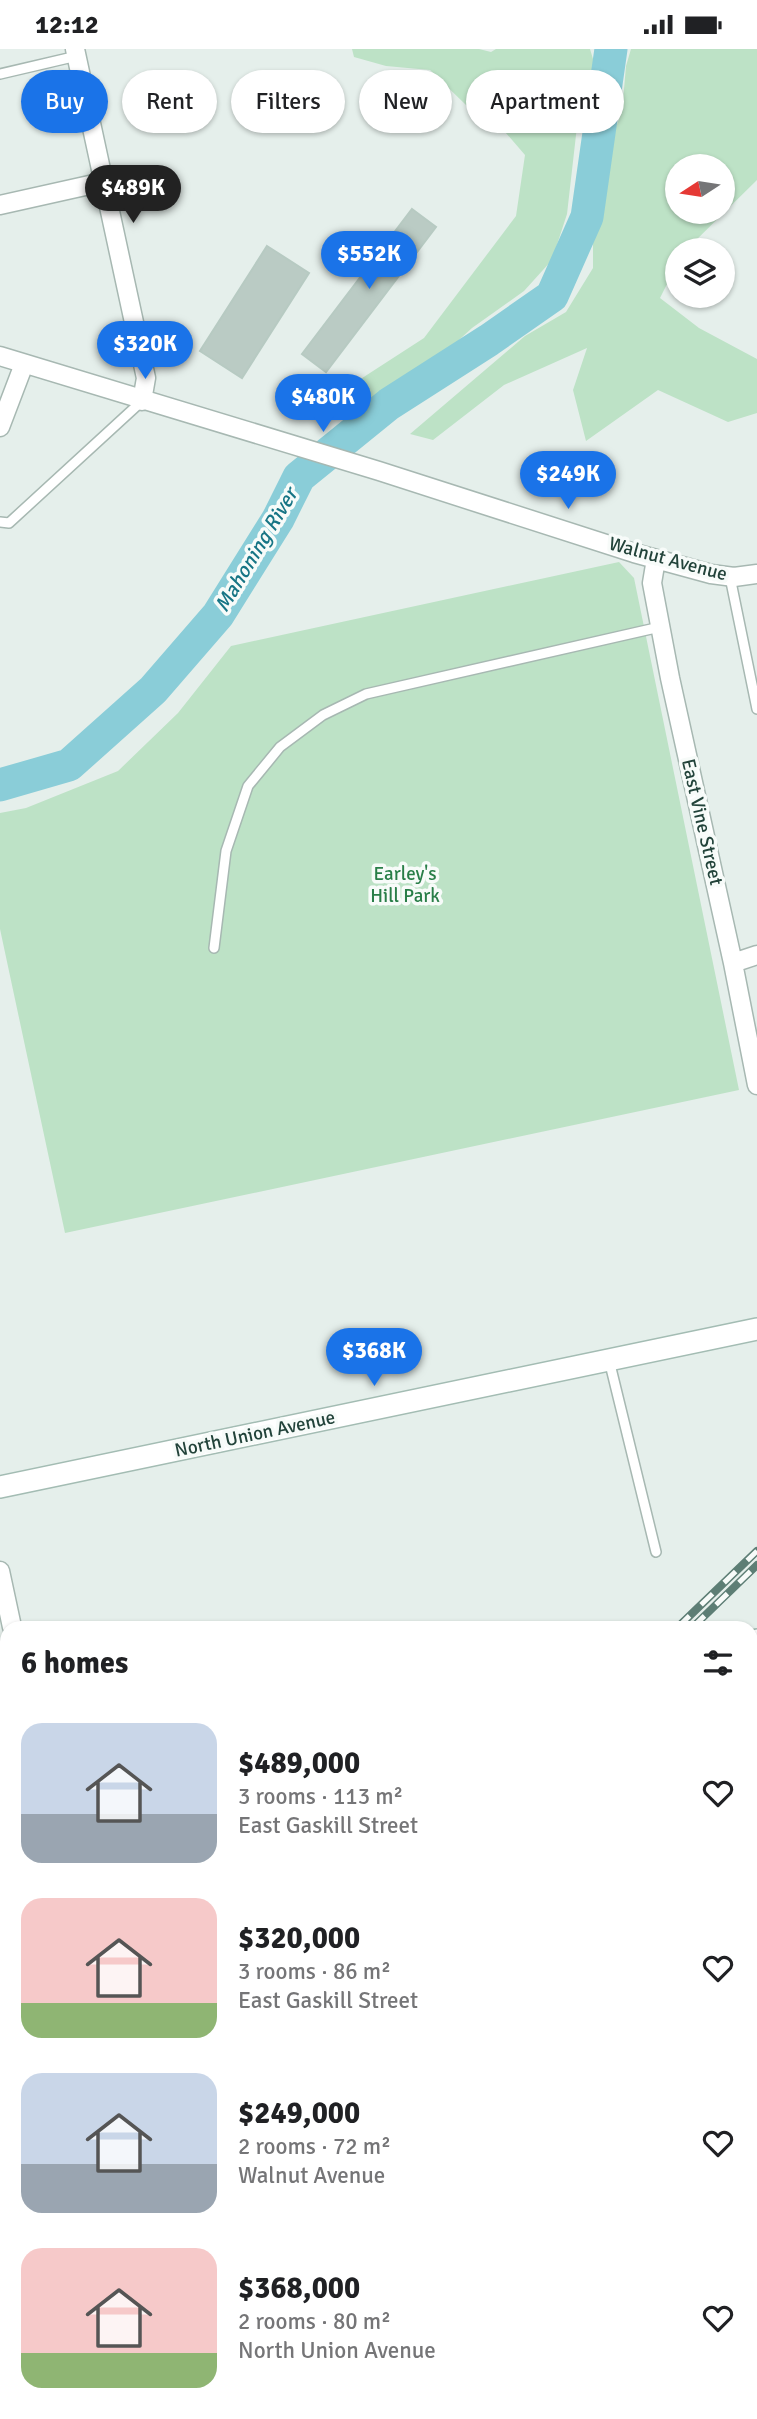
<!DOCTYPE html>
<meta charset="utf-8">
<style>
body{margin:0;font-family:Signika,sans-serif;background:#f6f6f6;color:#202124;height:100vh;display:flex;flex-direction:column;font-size:26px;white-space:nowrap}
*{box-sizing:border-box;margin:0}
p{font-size:23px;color:#757577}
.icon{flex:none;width:38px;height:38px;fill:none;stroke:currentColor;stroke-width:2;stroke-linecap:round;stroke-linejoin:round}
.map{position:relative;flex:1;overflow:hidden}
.details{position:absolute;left:0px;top:1572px;width:758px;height:800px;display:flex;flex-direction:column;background:#fff;border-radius:21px 21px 0 0;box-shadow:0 2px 5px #0004}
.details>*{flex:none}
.guide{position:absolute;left:21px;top:21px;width:716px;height:63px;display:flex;gap:14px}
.needle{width:46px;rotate:258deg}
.buttons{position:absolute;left:665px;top:105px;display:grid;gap:14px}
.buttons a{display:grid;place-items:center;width:70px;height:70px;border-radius:50%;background:#fff;box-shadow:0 2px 5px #0004;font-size:35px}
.price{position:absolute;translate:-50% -60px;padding:0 16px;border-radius:24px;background:#1a73e8;color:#fff;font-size:23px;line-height:46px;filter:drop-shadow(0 2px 4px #0008)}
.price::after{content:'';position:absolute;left:50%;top:42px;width:21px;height:16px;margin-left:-10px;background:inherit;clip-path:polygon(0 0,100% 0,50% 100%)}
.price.current{background:#222;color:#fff}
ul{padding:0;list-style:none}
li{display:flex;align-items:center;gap:21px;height:175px;padding:0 21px}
li span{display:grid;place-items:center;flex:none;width:196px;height:140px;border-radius:21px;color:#555}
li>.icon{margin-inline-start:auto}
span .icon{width:84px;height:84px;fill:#fffc;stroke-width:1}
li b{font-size:30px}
h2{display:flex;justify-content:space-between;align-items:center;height:84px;padding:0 21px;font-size:30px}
.tag{padding:0 24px;border-radius:32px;background:#fff;box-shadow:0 2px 5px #0004;font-size:24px;line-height:63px}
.tag.current{background:#1a73e8;color:#fff}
.status{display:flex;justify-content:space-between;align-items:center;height:49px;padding:0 35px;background:#fff;direction:ltr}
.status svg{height:19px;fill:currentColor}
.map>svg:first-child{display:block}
.green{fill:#bde2c6;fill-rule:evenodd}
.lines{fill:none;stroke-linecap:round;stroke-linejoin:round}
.river{stroke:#8acdd8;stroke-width:33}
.building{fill:#bacbc4;stroke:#b7cac2;stroke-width:2}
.lane-casing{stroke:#a7b8b2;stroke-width:12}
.street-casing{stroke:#a7b8b2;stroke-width:21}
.secondary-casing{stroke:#a3bcb3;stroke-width:24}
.lane{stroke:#fff;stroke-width:9}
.street{stroke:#fff;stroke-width:18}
.secondary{stroke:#fff;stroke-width:21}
.rail-casing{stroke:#5d7e75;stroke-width:8}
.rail{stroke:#f7fbf9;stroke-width:5;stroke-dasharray:16;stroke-linecap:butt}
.labels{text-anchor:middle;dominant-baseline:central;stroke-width:7;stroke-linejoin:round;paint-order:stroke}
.street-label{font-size:19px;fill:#22433a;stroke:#f7fbf9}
.park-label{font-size:19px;fill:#297e48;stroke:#f7fbf9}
.water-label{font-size:21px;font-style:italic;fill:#177585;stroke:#f7fbf9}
</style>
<div class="status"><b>12:12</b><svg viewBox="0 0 49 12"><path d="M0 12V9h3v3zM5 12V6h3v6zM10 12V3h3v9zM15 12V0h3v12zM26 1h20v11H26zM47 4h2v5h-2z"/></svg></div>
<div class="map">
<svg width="757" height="2370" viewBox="0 0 757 2370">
<rect width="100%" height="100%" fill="#e5efeb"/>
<path class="green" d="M352 0H479L491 3 496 0H590L596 20 580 51 567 165 552 211 524 242 472 279 436 312 358 362 339 344 424 289 516 167 525 106 493 69 466 56 430 21 386 17 354 8Z
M631 0H757V131L686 201H677V215L660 249 699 279 757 310V364L728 373 658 341 586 392 573 341 587 299 504 336 433 391 410 385 525 287 566 263 593 219V186L606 102 622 63 626 17ZM677 117H723V163H677Z
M619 513 634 529 739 1041 65 1184 0 880V764L26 759 118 722 178 664 231 597Z
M99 2364H475L476 2370H93Z"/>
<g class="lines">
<path class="river" d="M0 736 69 716 153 641 218 566 278 470 299 428 389 355 489 291 552 247 587 168 611 0"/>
</g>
<path class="building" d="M412 160 436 178 326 323 302 305Z
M267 197 309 224 242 329 200 302Z"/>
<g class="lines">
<g class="lane-casing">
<path id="lane" d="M0 25 77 7
M0 473 9 474 142 352
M730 528 757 660
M214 899 226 802 248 737 280 698 323 666 366 645 660 578
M609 1311 656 1503
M0 2035 7 2026"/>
</g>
<g class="street-casing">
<path id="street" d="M75 0 146 329 142 352
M0 156 103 133
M0 307 379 422 634 504 711 525 734 528 757 525
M0 378 24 315
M656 510 652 534 670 629 733 914 757 1036
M733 914 757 906
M0 1522 12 1578
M0 1700 7 1699
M0 1878 7 1871
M751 1991 757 1990
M751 2204 757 2203"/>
</g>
<g class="secondary-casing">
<path id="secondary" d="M0 1438 757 1280
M751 1597 757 1591
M0 2342 7 2335"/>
</g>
<use href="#lane" class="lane"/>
<use href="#street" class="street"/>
<use href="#secondary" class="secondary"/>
<g class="rail-casing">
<path id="rail" d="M678 1578 757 1502
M693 1578 757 1516
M0 2240 7 2233
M0 2255 7 2248"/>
</g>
<use href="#rail" class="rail"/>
</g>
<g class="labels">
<g class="street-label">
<text transform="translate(668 510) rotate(15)">Walnut Avenue</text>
<text transform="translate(702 773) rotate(77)">East Vine Street</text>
<text transform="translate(255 1385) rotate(-12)">North Union Avenue</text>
</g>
<g class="park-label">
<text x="405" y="825">Earley's<tspan x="405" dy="22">Hill Park</tspan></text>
</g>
<g class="water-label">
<text transform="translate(256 501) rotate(-59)">Mahoning River</text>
</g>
</g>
</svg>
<div class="buttons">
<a><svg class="needle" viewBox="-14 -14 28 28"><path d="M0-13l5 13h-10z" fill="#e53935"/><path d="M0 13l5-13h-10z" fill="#757577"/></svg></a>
<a><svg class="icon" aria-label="layers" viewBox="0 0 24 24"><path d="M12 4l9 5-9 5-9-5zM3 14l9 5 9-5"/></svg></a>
</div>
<b class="price current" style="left:133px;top:176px">$489K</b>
<b class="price" style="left:369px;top:242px">$552K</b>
<b class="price" style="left:145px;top:332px">$320K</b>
<b class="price" style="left:323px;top:385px">$480K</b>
<b class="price" style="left:568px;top:462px">$249K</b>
<b class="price" style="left:374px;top:1339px">$368K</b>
<div class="guide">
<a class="tag current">Buy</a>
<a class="tag">Rent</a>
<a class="tag">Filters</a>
<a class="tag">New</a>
<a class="tag">Apartment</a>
</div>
<section class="details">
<h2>6 homes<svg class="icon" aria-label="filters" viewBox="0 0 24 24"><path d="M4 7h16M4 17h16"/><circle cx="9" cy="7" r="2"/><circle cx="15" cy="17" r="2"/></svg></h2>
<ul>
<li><span style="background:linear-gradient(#c9d6e8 65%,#9aa5b1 0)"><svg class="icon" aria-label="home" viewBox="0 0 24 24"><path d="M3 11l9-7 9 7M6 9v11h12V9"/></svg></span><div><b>$489,000</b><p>3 rooms · 113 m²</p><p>East Gaskill Street</p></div><svg class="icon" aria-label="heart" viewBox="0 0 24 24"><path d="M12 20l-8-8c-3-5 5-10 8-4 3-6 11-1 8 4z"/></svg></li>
<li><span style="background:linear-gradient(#f6c9c9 75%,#8fb573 0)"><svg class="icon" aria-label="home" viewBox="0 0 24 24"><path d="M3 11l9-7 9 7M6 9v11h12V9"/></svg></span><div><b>$320,000</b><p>3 rooms · 86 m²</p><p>East Gaskill Street</p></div><svg class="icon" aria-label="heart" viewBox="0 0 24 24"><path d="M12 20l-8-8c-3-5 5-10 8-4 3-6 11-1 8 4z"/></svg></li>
<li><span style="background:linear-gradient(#c9d6e8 65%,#9aa5b1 0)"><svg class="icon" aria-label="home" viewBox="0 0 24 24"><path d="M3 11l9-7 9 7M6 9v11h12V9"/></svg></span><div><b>$249,000</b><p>2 rooms · 72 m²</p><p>Walnut Avenue</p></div><svg class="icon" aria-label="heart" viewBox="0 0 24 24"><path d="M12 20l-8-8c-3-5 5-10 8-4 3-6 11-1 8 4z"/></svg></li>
<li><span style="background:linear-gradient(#f6c9c9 75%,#8fb573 0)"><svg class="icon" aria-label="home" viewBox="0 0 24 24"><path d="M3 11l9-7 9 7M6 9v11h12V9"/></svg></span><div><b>$368,000</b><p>2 rooms · 80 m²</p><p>North Union Avenue</p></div><svg class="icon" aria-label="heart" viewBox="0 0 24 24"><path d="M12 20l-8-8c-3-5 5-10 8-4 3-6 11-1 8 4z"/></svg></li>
</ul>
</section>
</div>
